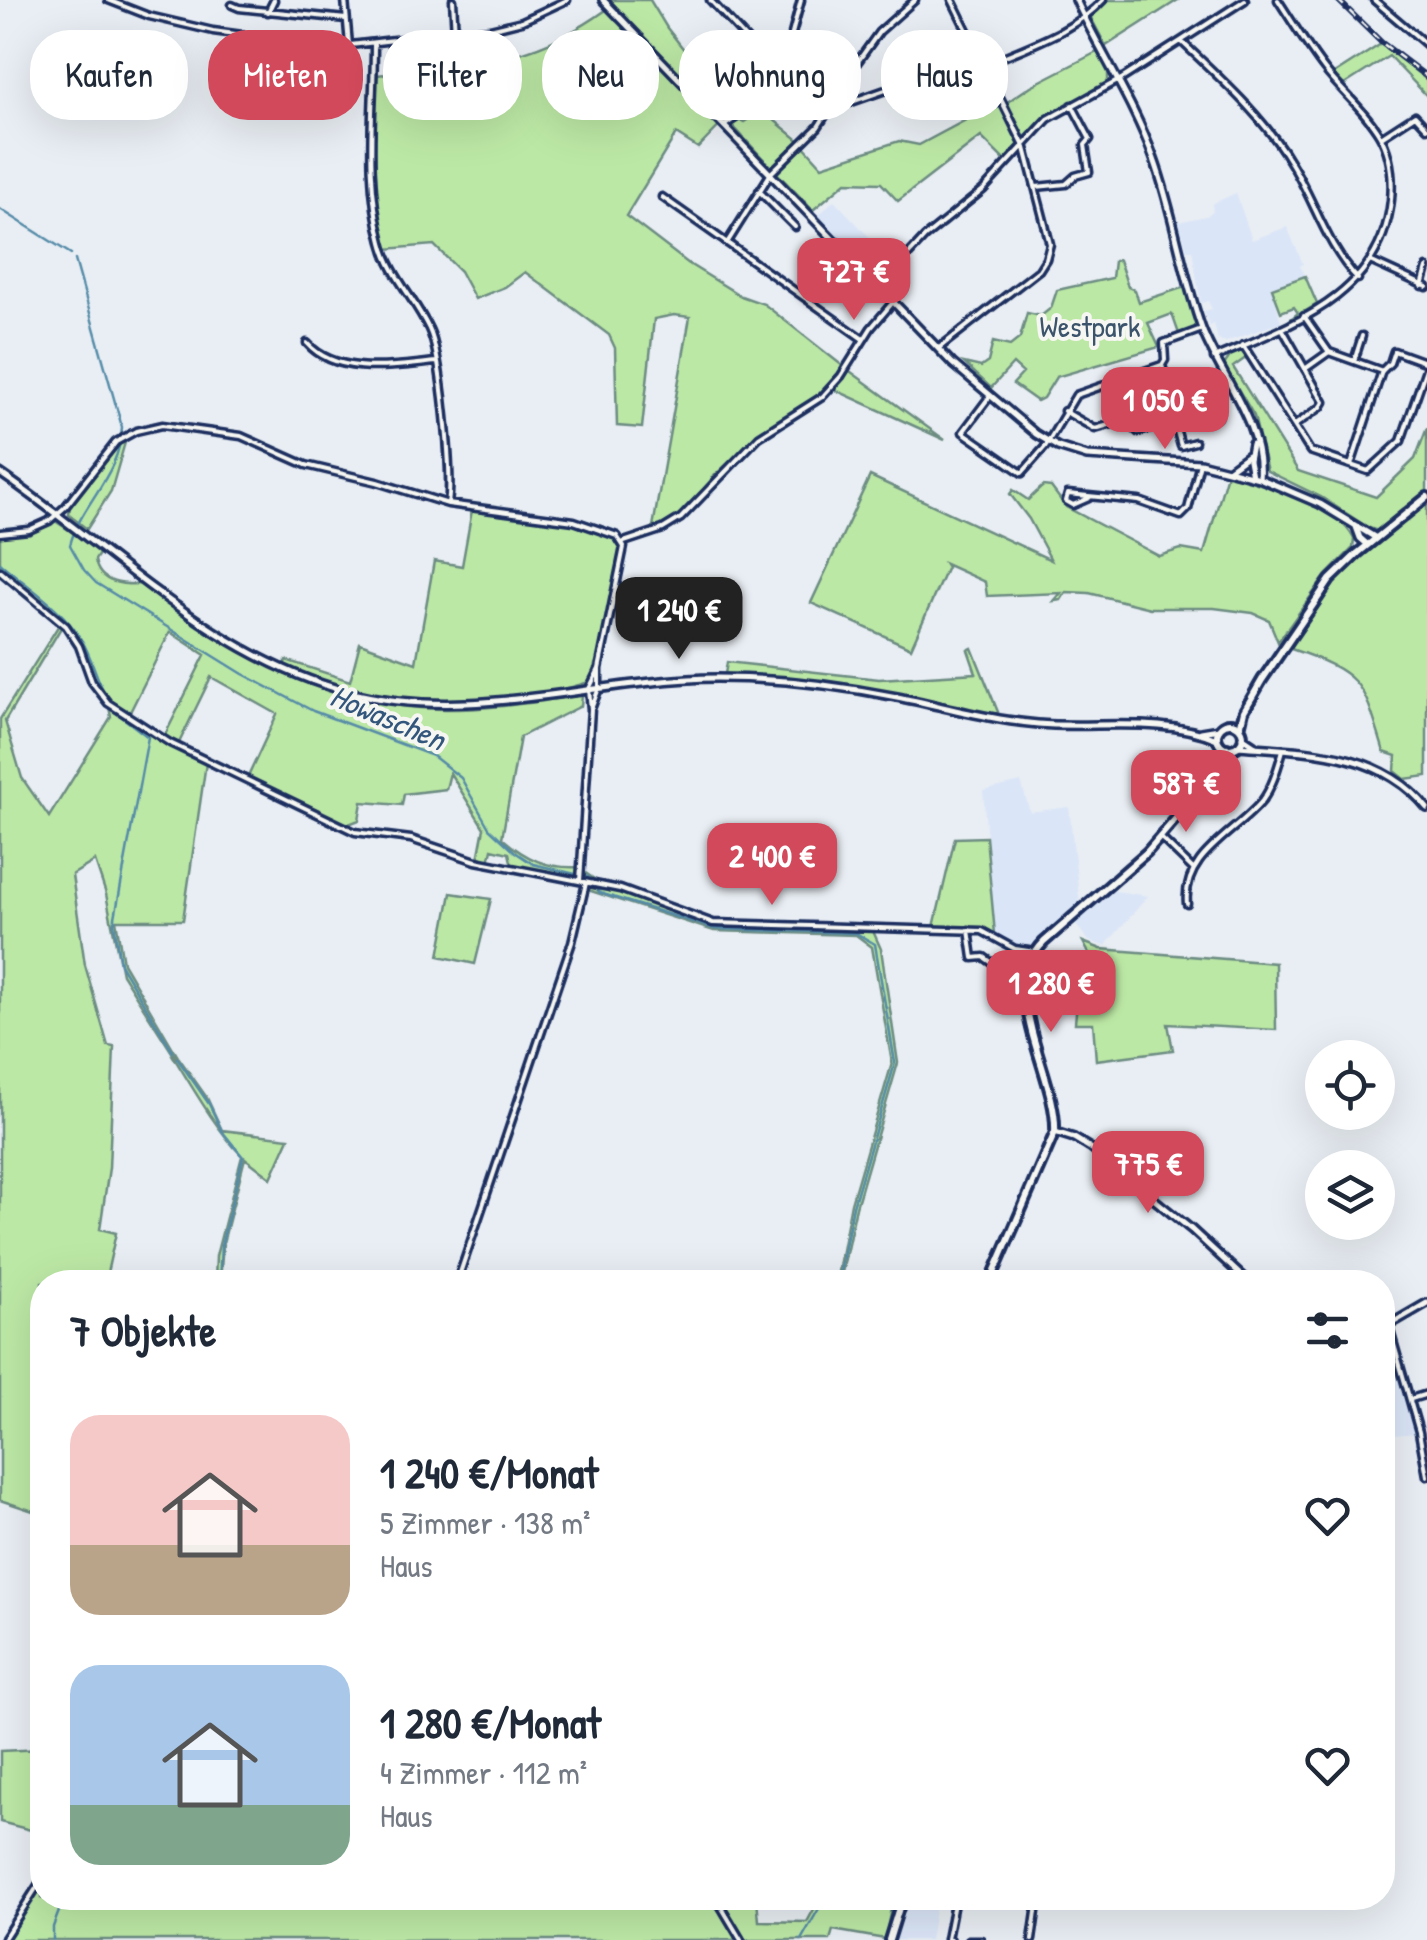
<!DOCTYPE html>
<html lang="de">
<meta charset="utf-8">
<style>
body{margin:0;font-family:"Patrick Hand",sans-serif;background:#f6f6f7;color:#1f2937;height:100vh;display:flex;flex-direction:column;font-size:38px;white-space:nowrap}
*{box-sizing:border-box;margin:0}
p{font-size:32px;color:#747a83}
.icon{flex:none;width:55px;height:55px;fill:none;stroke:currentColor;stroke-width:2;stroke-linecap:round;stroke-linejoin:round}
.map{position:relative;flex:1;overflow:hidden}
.drawer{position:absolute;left:30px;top:1270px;width:1365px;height:640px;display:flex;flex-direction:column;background:#fff;border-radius:40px;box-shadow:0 10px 40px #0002}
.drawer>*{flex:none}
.top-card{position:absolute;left:30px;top:30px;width:1368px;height:90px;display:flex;gap:20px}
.fabs{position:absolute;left:1305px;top:1040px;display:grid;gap:20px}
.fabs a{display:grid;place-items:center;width:90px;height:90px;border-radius:50%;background:#fff;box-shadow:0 10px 40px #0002;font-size:50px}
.price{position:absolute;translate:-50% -85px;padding:0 22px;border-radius:20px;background:#d1495b;color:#fff;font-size:32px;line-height:65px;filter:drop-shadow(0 2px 5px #0008)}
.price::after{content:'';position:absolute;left:50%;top:60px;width:30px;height:22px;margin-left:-15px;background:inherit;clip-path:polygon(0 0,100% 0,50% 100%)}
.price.on{background:#222;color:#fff}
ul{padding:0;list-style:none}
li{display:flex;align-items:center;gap:30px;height:250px;padding:0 40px}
li span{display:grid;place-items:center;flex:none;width:280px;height:200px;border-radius:30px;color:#555}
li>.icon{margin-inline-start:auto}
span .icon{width:120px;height:120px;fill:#fffc;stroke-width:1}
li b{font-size:42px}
h2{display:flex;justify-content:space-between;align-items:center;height:120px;padding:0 40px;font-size:42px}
.pill{padding:0 35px;border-radius:40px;background:#fff;box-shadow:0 10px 40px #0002;font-size:35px;line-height:90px}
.pill.on{background:#d1495b;color:#fff}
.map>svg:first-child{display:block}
.built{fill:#dae5f7}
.green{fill:#bce8a5;stroke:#6c8c82;stroke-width:2.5}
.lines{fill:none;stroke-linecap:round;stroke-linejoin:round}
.stream{stroke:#558ba8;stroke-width:2.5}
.minor-casing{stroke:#1b2f5e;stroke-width:11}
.tertiary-casing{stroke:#1b2f5e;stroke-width:12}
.secondary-casing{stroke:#1b2f5e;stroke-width:14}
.minor{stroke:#f6f6f2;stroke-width:4}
.tertiary{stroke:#f6f6f2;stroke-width:5}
.secondary{stroke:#f6f6f2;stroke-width:6}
.rail-casing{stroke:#1b2f5e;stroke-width:6}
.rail{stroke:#f6f6f2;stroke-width:2.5;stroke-dasharray:8;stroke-linecap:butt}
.labels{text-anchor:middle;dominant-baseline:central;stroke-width:8;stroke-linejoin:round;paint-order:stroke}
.park-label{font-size:30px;fill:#3b546c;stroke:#f6f6f2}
.water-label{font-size:32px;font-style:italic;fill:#33567d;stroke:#f6f6f2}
</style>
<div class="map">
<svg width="1427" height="1940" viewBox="0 0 1427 1940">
<rect width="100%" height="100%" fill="#e9eef4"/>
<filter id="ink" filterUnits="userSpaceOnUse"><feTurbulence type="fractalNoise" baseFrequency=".01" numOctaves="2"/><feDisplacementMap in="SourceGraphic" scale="20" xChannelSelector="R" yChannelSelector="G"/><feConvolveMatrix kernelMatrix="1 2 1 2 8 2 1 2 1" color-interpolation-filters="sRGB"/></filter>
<g filter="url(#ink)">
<path class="built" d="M1236 193 1252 240 1287 227 1303 264 1300 266 1305 276 1272 288 1281 322 1226 342 1218 340 1214 324 1210 326 1204 311 1212 309 1208 301 1201 303 1192 250H1187L1179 222 1206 216 1213 212 1212 204Z
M834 200 895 264 882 277H878L818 216Z
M1021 782 1030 812 1069 807 1079 897 1078 906 1066 919 1034 946 1027 947 1015 945 995 934 983 791Z
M1109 890 1148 896 1106 945H1101L1089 941 1073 921Z
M1389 1336 1391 1339 1417 1433 1383 1436 1382 1338Z
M908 1898H937L930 1940H894Z"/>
<path class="green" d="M599 0H650L667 28 733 112 698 148 676 134 626 216 689 264 741 296 764 304 844 367 821 395 758 435 714 476 683 514 655 530 653 527 690 317 674 315 654 319 642 428 617 426 615 348 609 335 525 272 505 287 475 299 460 271 434 245 386 249 371 163 377 75C467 63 529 66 606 10Z
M1105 0H1178L1106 46 1090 16Z
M1381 44 1427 80V96L1389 56 1344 85 1334 74Z
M1097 52 1108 68V82L1043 118 1004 160 981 137 898 201 881 183 846 182 813 210 777 173 803 145 822 166 899 141 919 145 981 112 1000 107 1031 86Z
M762 110 801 142 781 163 771 167 732 125 740 120 744 122Z
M1119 260 1128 287 1135 290 1139 302 1185 287 1186 282V291L1198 327 1179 334 1172 314 1148 323 1159 347 1056 377 1043 398 1037 401 1013 384 1023 373 1013 364 991 388 964 363 981 367 988 362 993 342 1010 346 1020 338 1027 313 1041 316 1051 308 1057 290 1112 278 1114 261Z
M1305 276 1317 304 1286 323 1298 313 1294 307 1281 312 1272 288Z
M1241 351 1247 357 1233 367 1298 471 1376 497 1415 459 1427 428V495L1381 532 1369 528 1321 497 1267 471 1254 416 1224 365 1231 355Z
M847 369 945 440 833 389Z
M126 439 111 491 87 529 69 515 70 506 107 455Z
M1227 474C1261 484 1339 505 1354 539L1353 548 1326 575 1278 642 1269 620 1253 613 1214 608H1150L1089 593 1066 592 1061 600 1054 601 1061 593 987 596 985 582 945 564 947 567 911 648 811 603 870 476 1051 560 1029 519 1010 494 1013 490 1028 500 1043 486 1051 487 1066 507 1159 556 1181 549 1204 553Z
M1427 500V776L1405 779 1395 771 1396 756 1384 752C1363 683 1363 673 1291 649 1296 601 1390 531 1427 500Z
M472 510 551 518 616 538 622 543 600 651 589 682C495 713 374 708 284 666L286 660 350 681 360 643 416 663 434 561 462 566Z
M55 521 101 551 95 560C99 585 125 585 143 584 236 653 332 711 452 709 483 709 514 705 544 701 557 699 570 695 582 696L581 706 520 737 502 838C526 859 547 869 580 867V872H584L600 883 512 866 509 853 492 849 489 862 478 859 484 828 450 773 446 789 404 794 402 805 362 802 359 820 344 826 247 779 277 714 211 677 178 745 164 737 205 655 170 632 129 714C84 688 95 659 67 625 49 603 22 586 0 568V534L31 530Z
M60 623 62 626 5 721 22 778 49 817 111 717 109 707 206 763 183 920H116L123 963 177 1055 173 1054 122 974 106 894 95 861 72 875 85 965 108 1046 114 1047 109 1168 100 1229 116 1233 105 1282H42V1514L0 1500V719Z
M972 648 998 712 994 716 860 687 725 674 727 662 879 679 976 673 968 650Z
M986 837 995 934 981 929 934 927 955 838Z
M594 886 631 895 715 925 873 931 881 949 898 1063 856 1207 840 1282H836L851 1203 892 1063 872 947 856 935 714 931 588 890Z
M451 893 491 899 475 964 439 956Z
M1083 942 1101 949 1275 963 1276 1030 1168 1024 1173 1050 1096 1060 1093 1023H1075L1079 981H1092V959Z
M173 1056 179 1058 207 1098 222 1130 289 1138 271 1178 245 1158 223 1243 220 1282H215L216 1256 242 1156C215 1127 194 1090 173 1056Z
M42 1749V1833L0 1822V1751Z
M42 1881V1898H713L740 1940H5Z
M717 1898H757L759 1921 807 1922 820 1898H893L885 1939 833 1930 830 1940H744Z"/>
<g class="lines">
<path class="stream" d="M0 209 71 254
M75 260 122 427C120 476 81 503 70 545L84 570 96 583 243 674 313 711 433 756 461 778 489 828 515 852 533 864 588 877 600 893 715 929 856 933 875 944 895 1063 853 1206 838 1282
M0 563C28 587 63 608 82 641 93 659 95 678 108 699
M114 711 148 737 114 923 120 964 173 1052
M177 1058 209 1104 222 1131 243 1157 221 1246 219 1282
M53 1940V1927L64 1898
M801 1940 825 1898"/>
<g class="minor-casing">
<path id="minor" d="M108 0 149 16 213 31 333 47 490 29 522 21 567 0
M345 0 349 45
M453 0 455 34
M710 0 776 71 837 107 897 86 974 50
M1374 0 1427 45
M232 5 239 8 346 19
M268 12 274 0
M1181 41C1220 78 1264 117 1291 163 1315 202 1326 245 1358 279
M374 44C374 111 364 176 382 242 390 275 415 299 429 329 441 353 453 476 448 503
M983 66C1023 47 1072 34 1103 0
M829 102 879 32 915 0
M725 125 764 99 780 79 801 0
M1381 137 1415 115 1427 128
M1036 187 1066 184 1075 176 1089 172 1085 145 1090 139 1072 105
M759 191 795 227
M662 197 863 339
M727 243 771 173 818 127 832 105
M1372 262 1427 287
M880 285 925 237 983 190 1048 119 1123 78 1245 0
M1422 286 1427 268
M1304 316 1329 352 1382 371
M1283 330 1324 402 1321 407 1295 425
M307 343C337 377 396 366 436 362
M1243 345 1310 451 1368 471 1401 441 1427 366
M939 348 1039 270 1046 259 1050 244 1025 148 952 0
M1214 358C1291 325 1381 297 1391 200 1393 178 1391 154 1379 134 1365 110 1342 92 1325 70 1308 48 1293 23 1278 0
M1354 361 1362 336
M1305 369 1329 352
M990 396 963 432 1022 473 1045 447 1076 395 1162 365 1165 360 1164 343 1202 329
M1064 411 1095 429 1126 420 1138 432 1178 422 1162 365
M1195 442 1181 446 1176 428 1178 422 1183 425 1218 417
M1351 465 1382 371 1390 363 1394 351 1427 363
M1089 498 1073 505 1066 501 1068 494 1139 501 1181 516 1188 509 1200 463
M0 533 29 530 49 521 65 507 116 442 136 431 162 425 241 436 306 465 377 482 448 504 574 521 617 536 624 547 599 669V688L591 709
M624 542 663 529 681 518 759 437 822 397 841 376 871 328 894 301
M0 571 66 626 79 646 92 682 108 703 170 743 355 832 411 839 476 861 620 889 713 923 982 931 1015 949 1029 967
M1161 838 1193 869
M580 881 591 709 589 689 599 669
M1187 904C1182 855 1235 834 1262 801 1273 786 1278 767 1283 750
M969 930 973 958 984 957 998 967
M1015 949 1035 952
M457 1282 572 942 586 883
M1389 1327 1419 1432 1427 1476
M1411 1399 1427 1394
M716 1898 741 1940
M994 1898V1901
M3 1940 42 1879
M950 1940 947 1939 955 1898
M968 1940H981
M1032 1940 1038 1898"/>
</g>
<g class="tertiary-casing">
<path id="tertiary" d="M603 0 952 363 1036 434 1058 447 1087 456 1200 463 1259 478 1320 504 1376 538
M1076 0C1101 54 1134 103 1154 159 1174 214 1182 274 1202 329 1220 376 1264 426 1259 478
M1252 444 1249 460 1252 476
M1229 469 1248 455
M0 473C113 550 213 657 349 692 472 724 593 679 717 678 777 678 837 685 897 697 943 706 990 720 1038 724 1095 729 1163 716 1217 739
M1356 527 1360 538 1368 545
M1201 732 1219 729
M1242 737 1254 745
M1237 746C1306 751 1380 750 1427 808
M1055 1132 1074 1138 1092 1149 1192 1230 1248 1282
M1382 1329 1427 1303"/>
</g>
<g class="secondary-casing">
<path id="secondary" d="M1217 736a13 13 0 1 1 26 0a13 13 0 1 1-26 0Z
M1240 728 1244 711 1262 680 1330 580 1358 553 1427 497
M990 1282 1055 1132C1058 1077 996 991 1044 942L1147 852 1178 816 1227 748
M889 1940 902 1898"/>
</g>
<use href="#minor" class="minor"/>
<use href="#tertiary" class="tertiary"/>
<use href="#secondary" class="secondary"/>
<g class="rail-casing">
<path id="rail" d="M1338 0 1382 43 1427 77"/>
</g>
<use href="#rail" class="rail"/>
</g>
</g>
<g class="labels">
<g class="park-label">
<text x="1090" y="326">Westpark</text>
</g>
<g class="water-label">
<text transform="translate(388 717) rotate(23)">Howaschen</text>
</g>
</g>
</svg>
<div class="fabs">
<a><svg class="icon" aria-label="locate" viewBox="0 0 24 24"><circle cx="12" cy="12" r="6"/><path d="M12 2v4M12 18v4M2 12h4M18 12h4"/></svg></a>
<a><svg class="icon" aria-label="layers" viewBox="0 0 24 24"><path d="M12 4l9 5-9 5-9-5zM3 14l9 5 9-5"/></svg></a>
</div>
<b class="price" style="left:854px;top:323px">727 €</b>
<b class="price" style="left:1165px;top:452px">1 050 €</b>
<b class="price on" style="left:679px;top:662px">1 240 €</b>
<b class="price" style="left:1186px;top:835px">587 €</b>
<b class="price" style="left:772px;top:908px">2 400 €</b>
<b class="price" style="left:1051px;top:1035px">1 280 €</b>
<b class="price" style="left:1148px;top:1216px">775 €</b>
<div class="top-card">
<a class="pill">Kaufen</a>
<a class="pill on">Mieten</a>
<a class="pill">Filter</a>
<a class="pill">Neu</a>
<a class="pill">Wohnung</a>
<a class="pill">Haus</a>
</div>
<section class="drawer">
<h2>7 Objekte<svg class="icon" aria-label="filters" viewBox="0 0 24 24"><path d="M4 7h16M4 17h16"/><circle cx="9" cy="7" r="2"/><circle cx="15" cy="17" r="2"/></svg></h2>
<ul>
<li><span style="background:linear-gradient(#f6c9c9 65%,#b9a48a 0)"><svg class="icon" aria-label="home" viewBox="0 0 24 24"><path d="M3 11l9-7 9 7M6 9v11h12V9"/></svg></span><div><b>1 240 €/Monat</b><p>5 Zimmer · 138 m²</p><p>Haus</p></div><svg class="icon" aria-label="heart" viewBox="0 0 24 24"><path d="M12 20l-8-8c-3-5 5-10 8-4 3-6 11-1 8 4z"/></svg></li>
<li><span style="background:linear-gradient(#a9c7e8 70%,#7fa58c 0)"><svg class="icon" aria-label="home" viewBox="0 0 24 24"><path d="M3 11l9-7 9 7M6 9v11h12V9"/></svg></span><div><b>1 280 €/Monat</b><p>4 Zimmer · 112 m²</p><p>Haus</p></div><svg class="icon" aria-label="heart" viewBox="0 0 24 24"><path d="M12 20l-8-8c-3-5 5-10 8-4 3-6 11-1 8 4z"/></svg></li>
</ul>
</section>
</div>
